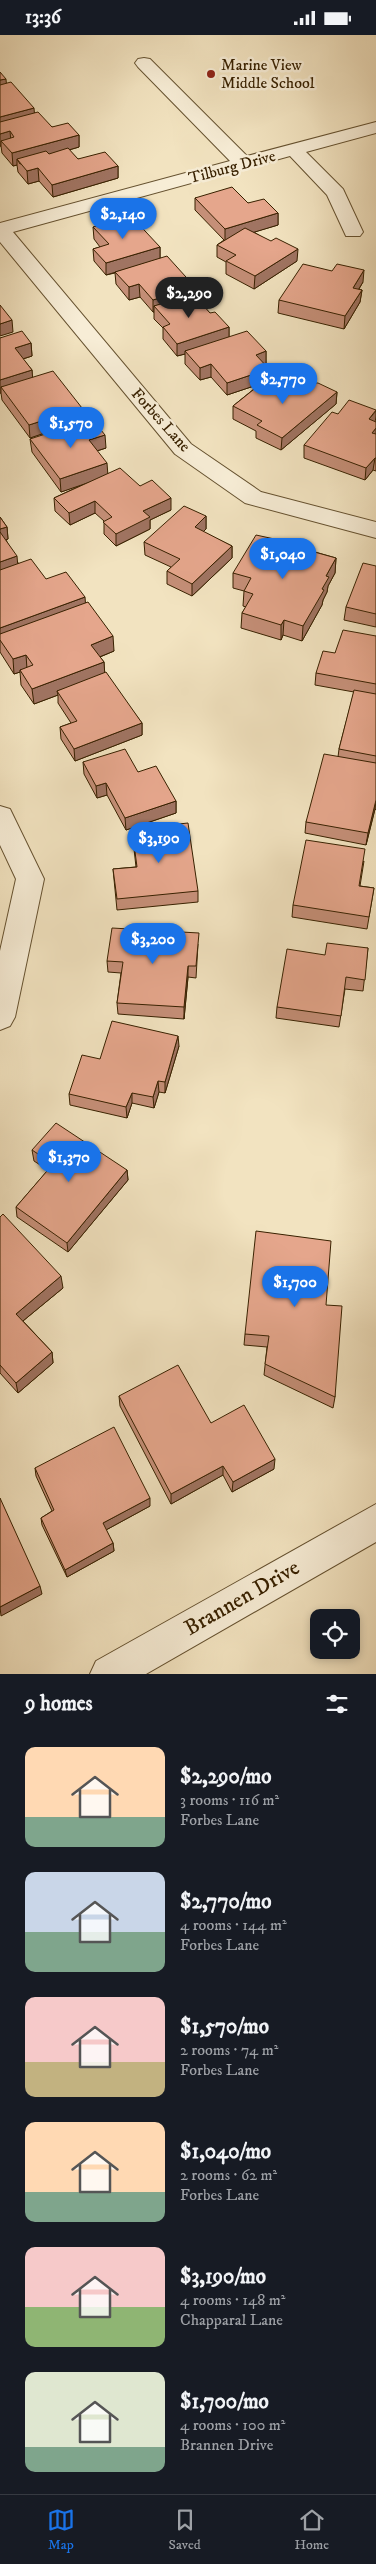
<!DOCTYPE html>
<meta charset="utf-8">
<style>
body{margin:0;font-family:"IM FELL DW Pica",serif;background:#20242c;color:#f1f3f6;height:100vh;display:flex;flex-direction:column;font-size:19px;white-space:nowrap}
*{box-sizing:border-box;margin:0}
p{font-size:16px;color:#9ea1a6}
.icon{flex:none;width:28px;height:28px;fill:none;stroke:currentColor;stroke-width:2;stroke-linecap:round;stroke-linejoin:round}
.map{position:relative;height:1639px;overflow:hidden}
.details{display:flex;flex-direction:column;background:#171b24;flex:1}
.details>*{flex:none}
.buttons{position:absolute;left:310px;top:1574px;display:grid;gap:10px}
.buttons a{display:grid;place-items:center;width:50px;height:50px;border-radius:10px;background:#171b24;box-shadow:0 2px 8px #0003;font-size:25px}
.price{position:absolute;translate:-50% -42px;padding:0 11px;border-radius:18px;background:#1a73e8;color:#fff;font-size:16px;line-height:32px;filter:drop-shadow(0 1px 2px #0008)}
.price::after{content:'';position:absolute;left:50%;top:30px;width:15px;height:11px;margin-left:-8px;background:inherit;clip-path:polygon(0 0,100% 0,50% 100%)}
.price.active{background:#222;color:#fff}
ul{padding:0;list-style:none}
li{display:flex;align-items:center;gap:15px;height:125px;padding:0 25px}
li span{display:grid;place-items:center;flex:none;width:140px;height:100px;border-radius:10px;color:#555}
li>.icon{margin-inline-start:auto}
span .icon{width:60px;height:60px;fill:#fffc;stroke-width:1}
li b{font-size:21px}
h2{display:flex;justify-content:space-between;align-items:center;height:60px;padding:0 25px;font-size:21px}
.status{display:flex;justify-content:space-between;align-items:center;height:35px;padding:0 25px;background:#171b24;direction:ltr}
.status svg{height:14px;fill:currentColor}
.dock{display:flex;justify-content:space-around;align-items:center;height:70px;border-top:1px solid #363941;background:#171b24;font-size:14px;color:#9ea1a6}
.dock a{display:grid;justify-items:center;gap:2px}
.dock .active{color:#1a73e8}
.map>svg:first-child{display:block}
.lines{fill:none;stroke-linecap:round;stroke-linejoin:round}
.minor-casing{stroke:#665230;stroke-width:2}
.minor{fill:#f7edd6;fill-rule:evenodd}
.wall{fill:#c58f78;stroke:#382100}
.shaded-wall{fill:#a07462;stroke:#382100}
.building{fill:#e5a68c;stroke:#382100}
.poi-dot{fill:#8f2418;stroke:#f7edd6;stroke-width:2}
.labels{text-anchor:middle;dominant-baseline:central;stroke-width:5;stroke-linejoin:round;paint-order:stroke}
.far-poi-label{font-size:16px;fill:#382100;stroke:#f7edd6;text-anchor:start}
.far-street-label{font-size:16px;fill:#382100;stroke:#f7edd6}
.near-street-label{font-size:22px;fill:#382100;stroke:#f7edd6}
</style>
<div class="status"><b>13:36</b><svg viewBox="0 0 49 12"><path d="M0 12V9h3v3zM5 12V6h3v6zM10 12V3h3v9zM15 12V0h3v12zM26 1h20v11H26zM47 4h2v5h-2z"/></svg></div>
<div class="map">
<svg width="376" height="1639" viewBox="0 0 376 1639">
<rect width="100%" height="100%" fill="#f2e3c0"/>
<filter id="stains"><feTurbulence type="fractalNoise" baseFrequency=".004" numOctaves="4"/><feColorMatrix values="0 0 0 0 .2 0 0 0 0 .09 0 0 0 0 .02 0 0 0 .5 -.17"/></filter>
<radialGradient id="worn" r=".72"><stop offset=".6" stop-color="#630" stop-opacity="0"/><stop offset="1" stop-color="#630" stop-opacity=".3"/></radialGradient>
<g class="lines">
<g class="minor-casing">
<path id="minor" d="M144 23 150 24 247 121 376 87V98L306 117 343 154 363 197 360 201H346L327 160 290 121 13 197 191 409 261 457 376 487V503L245 468 175 419 0 207V188L230 126 138 32 135 28 138 24Z
M0 771 10 774 44 844 15 982 10 991 0 995V916L16 844 0 810Z
M376 1469V1507L146 1639H90L96 1626Z"/>
</g>
<use href="#minor" class="minor"/>
</g>
<path class="wall" d="M0 37 6 48 35 78 52 92 79 100V112L69 115 78 124 118 131V143L53 162 39 146 28 149 18 137 17 130 13 131 2 118 1 111H0Z
M195 163 248 168 278 178V190L254 197 297 226 254 254 226 239V227L217 222V210L224 205 195 175Z
M93 192 160 212V223L195 252V262L210 278 229 292V302L266 316V329H265L269 334V344L299 358 337 357 336 369 281 415 256 403V396L233 384V371L260 349 227 360 211 342 200 345 185 329V319L177 321 163 304V293L154 284V277H153L140 262 129 265 116 249 115 238 106 240 94 226 93 214 100 212 94 204Z
M363 247 359 254 362 255 360 267 344 294 278 278 279 265Z
M0 303 31 308 32 321 23 324 32 335V342L82 373 83 385 30 403 2 365 1 358H0Z
M338 379 376 387V436L373 435 365 445 304 423V410Z
M30 404 106 413 97 416 107 438 140 451 171 475 150 485V494L116 511 104 499V486L95 478 70 490 55 476 54 463 86 448 61 457 32 417Z
M206 481V494L203 497 232 511V523L192 561 167 549V536L171 532 145 520 144 507Z
M0 482 7 492 8 504 6 505 18 528 85 567 114 616 100 622 104 627V638L142 688V700L75 726 61 704 60 692 71 688 58 668V660L34 669 21 650 20 637 14 639 0 617Z
M301 513 336 523 335 538 328 551 327 557 323 565 322 570 302 606 283 600 281 605 241 593 242 578 246 572 243 571 244 556 233 553V538Z
M376 531V592L344 585 346 572Z
M376 601V775L375 774 366 810 305 798 306 787 338 722 339 714 354 657 315 650 316 638 335 618Z
M83 727 138 737 176 766V778L126 795 107 760 97 763 84 739Z
M132 794 198 856V867L117 875 113 834 136 832 133 805Z
M364 826 360 851 374 853 367 894 292 882 293 870Z
M198 909 196 943 188 942 184 984 118 979 117 968 121 938 108 937 107 926Z
M368 913 363 956 345 954 339 992 276 983 277 972 325 920Z
M179 1011 165 1058 159 1057 154 1073 132 1068 127 1083 70 1070 69 1059 100 1024Z
M32 1115 127 1135 128 1145 68 1217 17 1182 16 1172 48 1135 34 1126Z
M0 1182 63 1253 23 1286 52 1317 53 1328 18 1358 0 1338Z
M326 1270 335 1362 333 1373 264 1340 267 1312 244 1310 245 1299Z
M119 1361 211 1388 274 1434 232 1457 223 1440 171 1469 120 1371Z
M35 1433 150 1471 106 1495 113 1508 114 1516 67 1542 42 1490 41 1483 52 1476 36 1441Z"/>
<path class="shaded-wall" d="M6 44 7 56 0 58V45Z
M34 73 35 85 0 94V82Z
M10 96 11 108 1 106V111H0V99Z
M79 100V112L20 129 17 124V130L13 131 12 118Z
M118 131V143L53 162 52 150Z
M38 133 39 146 28 149 27 136Z
M278 178V190L225 206V194Z
M160 212V224L106 240V228Z
M298 214 297 226 254 254 255 241Z
M364 235 363 247 352 265 353 253Z
M139 249 140 262 129 265V252Z
M195 252V264L154 271V277H153V265Z
M362 255 360 267 344 294 345 281Z
M12 285 13 297 0 301V289Z
M229 292V305L185 316V319L177 321V309Z
M31 308 32 321 16 326 15 313Z
M266 316V329L255 332 256 320Z
M211 329V342L200 345V333Z
M269 334V346L227 360V348Z
M32 335 33 347 1 352V358H0V345Z
M337 357 336 369 281 415 282 403Z
M82 373 83 385 30 403 29 390Z
M376 376V381L375 388 369 384Z
M376 393V404L372 398Z
M105 400 106 413 90 418 89 405Z
M375 423 373 435 365 445 366 433Z
M107 428 108 441 61 457 60 444Z
M171 463V475L150 485V494L116 511V499L143 476Z
M95 466V478L70 490 69 478Z
M206 481V494L195 505V492Z
M7 492 8 504 0 507V494Z
M232 511V523L192 561V549Z
M17 521 18 533 0 539V527Z
M336 523 335 538 328 551 327 557 323 565 322 570 302 606 303 591 322 554 326 541Z
M85 562 86 575 0 605V593Z
M284 585 283 600 281 605V590Z
M113 601 114 616 92 625 91 610Z
M26 620 27 634 20 635V637L14 639 13 624Z
M104 627 105 642 57 656 58 660 34 669 32 654Z
M142 688V700L75 726 74 714Z
M106 748 107 760 97 763 96 751Z
M376 765 375 774 366 810 368 798Z
M176 766V778L126 795 125 783Z
M188 931V942L184 984V972Z
M178 1001 179 1011 165 1058V1047Z
M158 1046 159 1057 154 1073 153 1062Z
M132 1058V1068L127 1083 126 1072Z
M127 1135 128 1145 68 1217 67 1208Z
M61 1241 63 1253 18 1290 16 1279Z
M52 1317 53 1328 18 1358 16 1348Z
M275 1424 274 1434 232 1457 233 1447Z
M223 1431V1440L171 1469V1459Z
M150 1463V1471L104 1496 103 1488Z
M113 1508 114 1516 67 1542 65 1535Z
M40 1551 42 1559 1 1581 0 1572Z"/>
<path class="building" d="M0 37 6 44 0 45Z
M11 47 34 73 0 82V50Z
M38 77 52 92 68 88 79 100 12 118 1 106 14 102 10 96 0 99V87Z
M68 113 78 124 105 117 118 131 52 150 38 133 27 136 17 124 46 116 49 119Z
M232 152 248 168 264 164 278 178 225 194 195 163Z
M131 181 160 212 106 228 93 214 109 209 93 192Z
M245 193 271 206 276 203 298 214 255 241 226 226 236 220 217 210Z
M167 221 195 252 153 265 139 249 129 252 115 237Z
M303 229 332 236 337 229 364 235 353 253 362 255 345 281 279 265Z
M193 259 210 278 215 277 229 292 177 309 163 292 170 289 154 271Z
M0 270 12 285 0 289Z
M22 296 31 308 15 313 32 335 0 345V303Z
M247 296 266 316 256 320 269 334 227 348 211 329 200 333 185 316Z
M53 336 82 373 29 390 1 352Z
M268 343 299 358 311 348H318L337 357 282 403 257 390 262 386 233 371Z
M349 365 376 375 369 384 376 387V393L372 398 376 399V423H375L366 433 304 410 332 377 338 379Z
M92 384 105 400 89 405 107 428 60 444 30 404Z
M120 433 140 451 152 445 171 463 143 476 150 482 116 499 103 487 112 482 95 466 69 478 54 463Z
M184 471 206 481 195 492 232 511 192 549 167 536 180 524 144 507Z
M0 482 7 492 0 494Z
M0 497 17 521 0 527Z
M256 500 302 510 300 513 336 523 326 541 329 542 322 554 324 555 303 591 284 585 281 590 242 578 253 559 244 556 251 543 233 538Z
M31 524 46 544 66 537 85 562 0 593V535Z
M363 528 376 531V579L346 572Z
M88 567 113 601 91 610 104 627 32 654 20 635 33 630 26 620 13 624 0 605V599Z
M343 595 376 601V649L316 638 323 616 335 618Z
M106 637 142 688 74 714 60 692 77 686 57 656Z
M354 655 376 659V721L339 714Z
M125 714 138 737 156 731 176 766 125 783 106 748 96 751 83 727Z
M324 719 376 728V765L368 798 306 787Z
M188 788 198 856 117 864 113 834 137 832 132 794Z
M306 805 365 814 359 851 374 853 369 882 293 870Z
M112 893 199 898 196 931H188L184 972 117 968 123 927 107 926Z
M327 908 368 913 365 945 346 942 341 981 277 972 287 914 325 920Z
M112 986 178 1001 165 1047 158 1046 153 1062 132 1058 126 1072 69 1059 82 1020 100 1024Z
M56 1088 127 1135 67 1208 16 1172 53 1129 32 1115Z
M3 1179 61 1241 16 1279 52 1317 16 1348 0 1330V1182Z
M256 1196 331 1206 326 1270 342 1271 335 1362 265 1329 269 1301 245 1299Z
M178 1330 211 1388 244 1370 275 1424 233 1447 223 1431 171 1459 119 1361Z
M114 1392 150 1463 103 1488 113 1508 65 1535 41 1483 54 1475 35 1433Z
M0 1463 40 1551 0 1572Z"/>
<circle class="poi-dot" cx="211" cy="39" r="5"/>
<g class="labels">
<g class="far-poi-label">
<text x="221" y="30">Marine View<tspan x="221" dy="18">Middle School</tspan></text>
</g>
<g class="far-street-label">
<text transform="translate(232 132) rotate(-15)">Tilburg Drive</text>
<text transform="translate(161 385) rotate(48)">Forbes Lane</text>
</g>
<g class="near-street-label">
<text transform="translate(242 1563) rotate(-30)">Brannen Drive</text>
</g>
</g>
<rect width="100%" height="100%" filter="url(#stains)"/>
<rect width="100%" height="100%" fill="url(#worn)"/>
</svg>
<div class="buttons">
<a><svg class="icon" aria-label="locate" viewBox="0 0 24 24"><circle cx="12" cy="12" r="6"/><path d="M12 2v4M12 18v4M2 12h4M18 12h4"/></svg></a>
</div>
<b class="price" style="left:123px;top:205px">$2,140</b>
<b class="price active" style="left:189px;top:284px">$2,290</b>
<b class="price" style="left:283px;top:370px">$2,770</b>
<b class="price" style="left:71px;top:414px">$1,570</b>
<b class="price" style="left:283px;top:545px">$1,040</b>
<b class="price" style="left:159px;top:829px">$3,190</b>
<b class="price" style="left:153px;top:930px">$3,200</b>
<b class="price" style="left:69px;top:1148px">$1,370</b>
<b class="price" style="left:295px;top:1273px">$1,700</b>
</div>
<section class="details">
<h2>9 homes<svg class="icon" aria-label="filters" viewBox="0 0 24 24"><path d="M4 7h16M4 17h16"/><circle cx="9" cy="7" r="2"/><circle cx="15" cy="17" r="2"/></svg></h2>
<ul>
<li><span style="background:linear-gradient(#ffd9b3 70%,#7fa58c 0)"><svg class="icon" aria-label="home" viewBox="0 0 24 24"><path d="M3 11l9-7 9 7M6 9v11h12V9"/></svg></span><div><b>$2,290/mo</b><p>3 rooms · 116 m²</p><p>Forbes Lane</p></div></li>
<li><span style="background:linear-gradient(#c9d6e8 60%,#7fa58c 0)"><svg class="icon" aria-label="home" viewBox="0 0 24 24"><path d="M3 11l9-7 9 7M6 9v11h12V9"/></svg></span><div><b>$2,770/mo</b><p>4 rooms · 144 m²</p><p>Forbes Lane</p></div></li>
<li><span style="background:linear-gradient(#f6c9c9 65%,#c2b280 0)"><svg class="icon" aria-label="home" viewBox="0 0 24 24"><path d="M3 11l9-7 9 7M6 9v11h12V9"/></svg></span><div><b>$1,570/mo</b><p>2 rooms · 74 m²</p><p>Forbes Lane</p></div></li>
<li><span style="background:linear-gradient(#ffd9b3 70%,#7fa58c 0)"><svg class="icon" aria-label="home" viewBox="0 0 24 24"><path d="M3 11l9-7 9 7M6 9v11h12V9"/></svg></span><div><b>$1,040/mo</b><p>2 rooms · 62 m²</p><p>Forbes Lane</p></div></li>
<li><span style="background:linear-gradient(#f6c9c9 60%,#8fb573 0)"><svg class="icon" aria-label="home" viewBox="0 0 24 24"><path d="M3 11l9-7 9 7M6 9v11h12V9"/></svg></span><div><b>$3,190/mo</b><p>4 rooms · 148 m²</p><p>Chapparal Lane</p></div></li>
<li><span style="background:linear-gradient(#dfe7d0 75%,#7fa58c 0)"><svg class="icon" aria-label="home" viewBox="0 0 24 24"><path d="M3 11l9-7 9 7M6 9v11h12V9"/></svg></span><div><b>$1,700/mo</b><p>4 rooms · 100 m²</p><p>Brannen Drive</p></div></li>
</ul>
</section>
<nav class="dock">
<a class="active"><svg class="icon" aria-label="map" viewBox="0 0 24 24"><path d="M3 6l6-2 6 2 6-2v14l-6 2-6-2-6 2zM9 4v14M15 6v14"/></svg>Map</a>
<a><svg class="icon" aria-label="saved" viewBox="0 0 24 24"><path d="M7 4h10v16l-5-4-5 4z"/></svg>Saved</a>
<a><svg class="icon" aria-label="home" viewBox="0 0 24 24"><path d="M3 11l9-7 9 7M6 9v11h12V9"/></svg>Home</a>
</nav>
